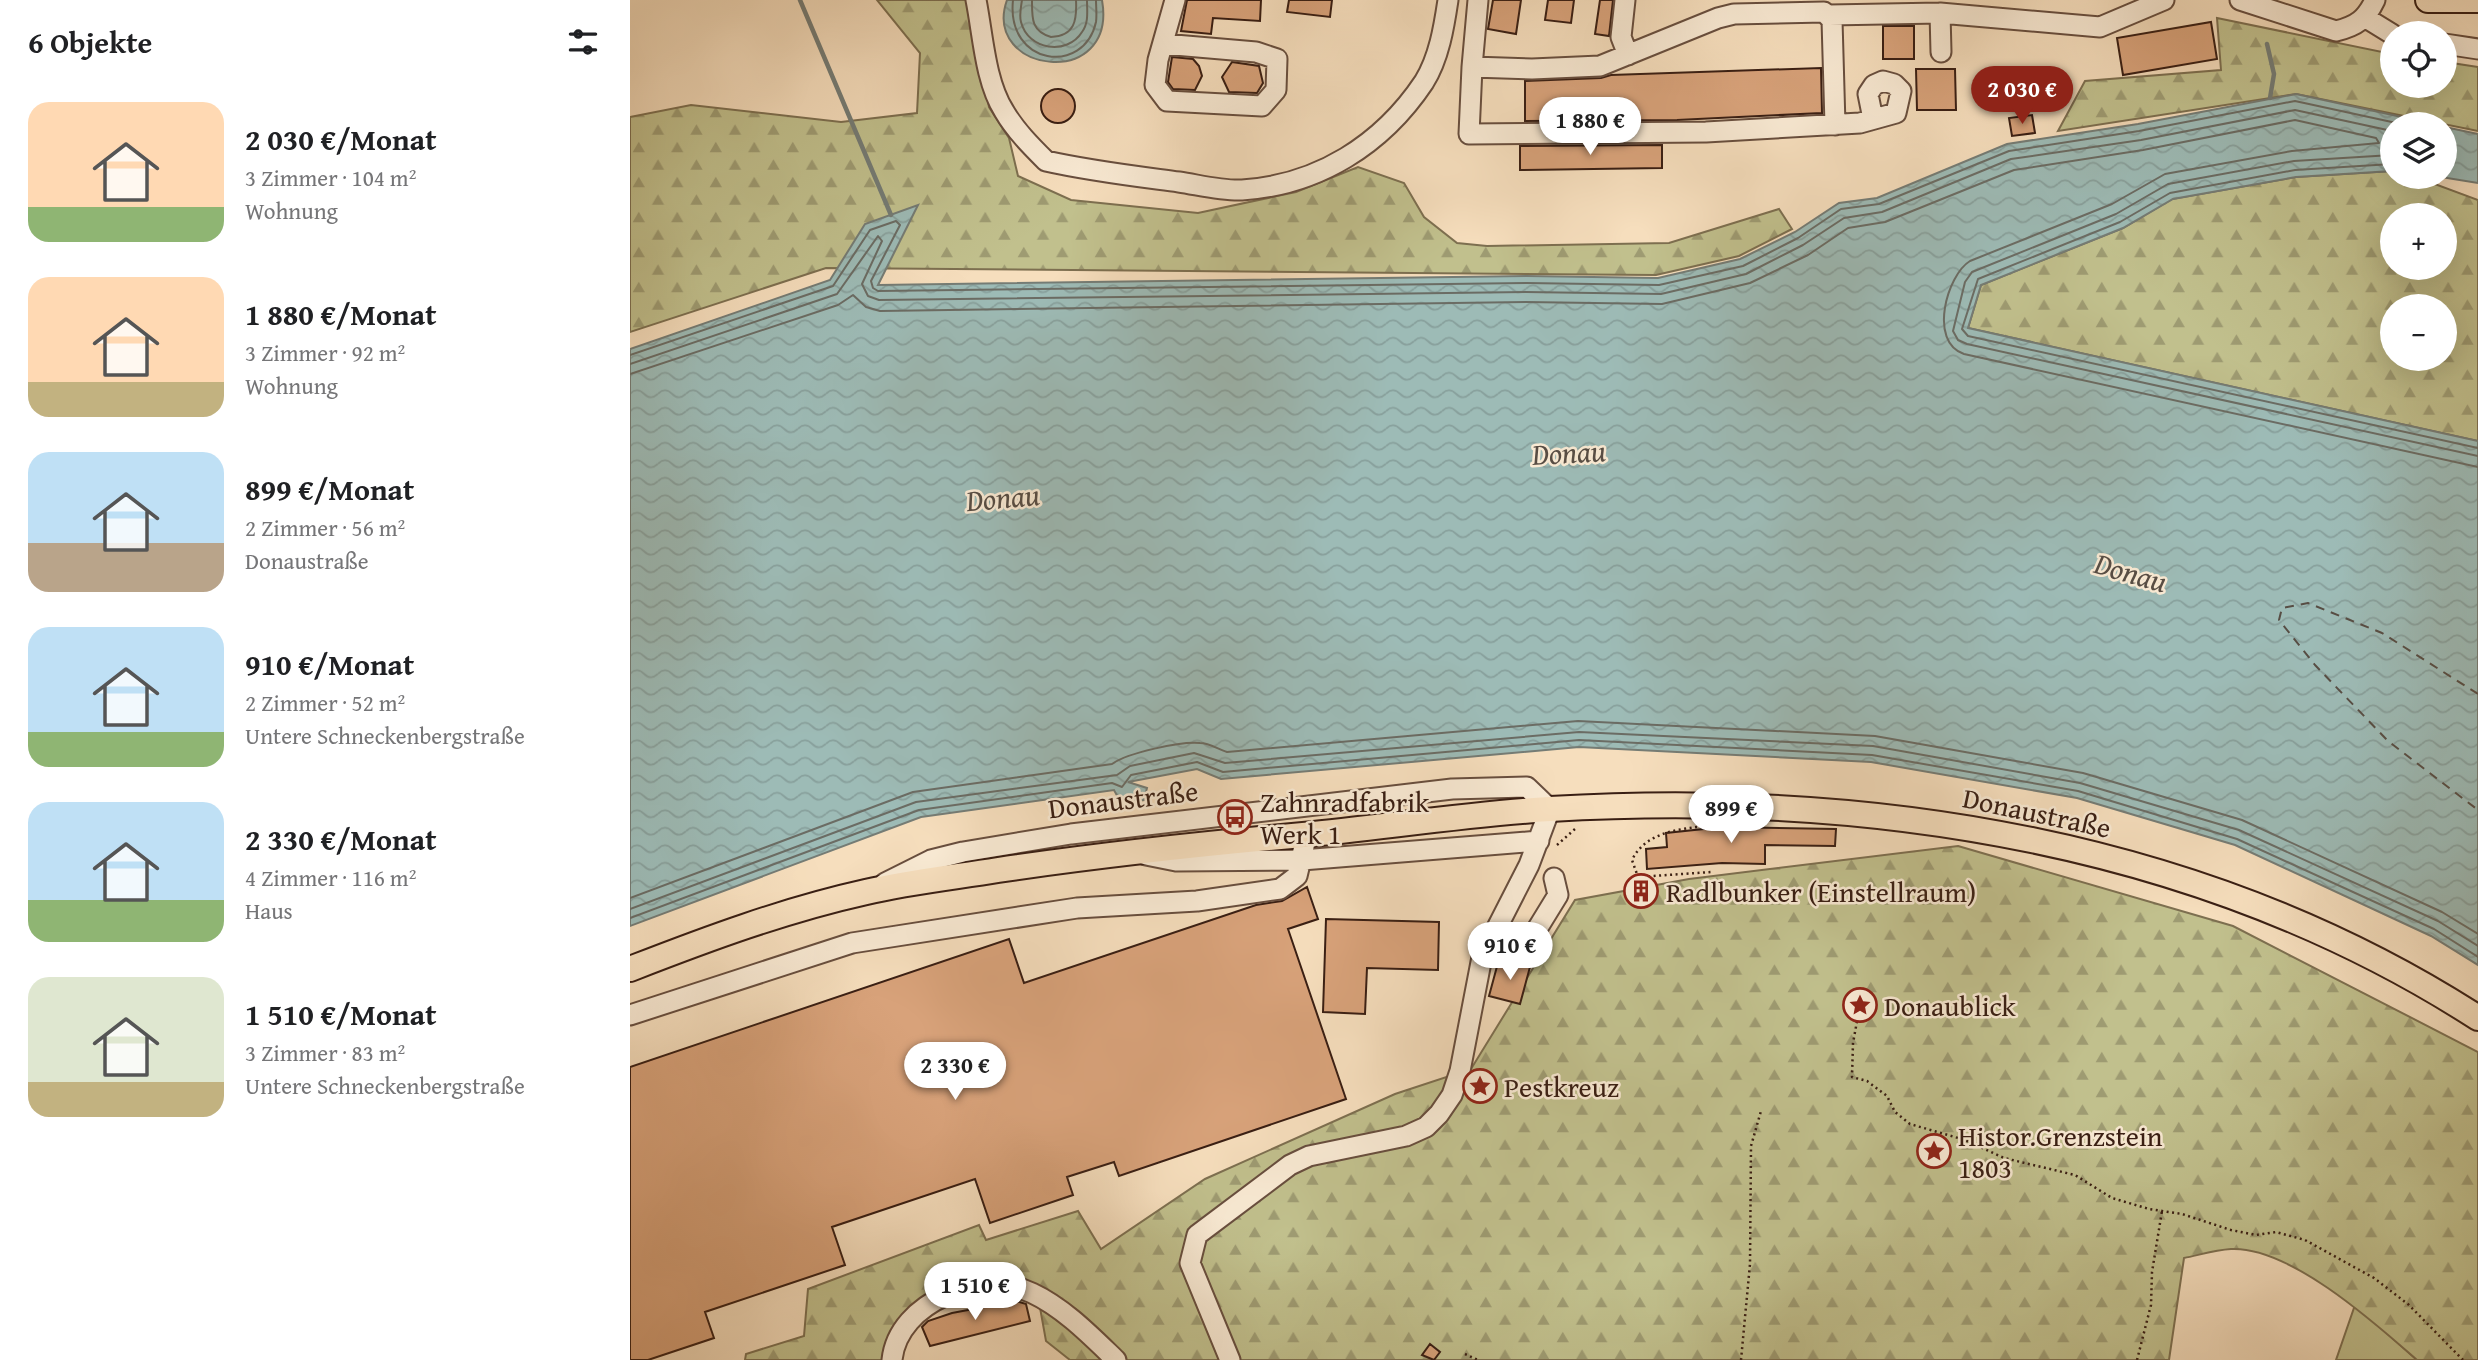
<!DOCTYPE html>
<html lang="de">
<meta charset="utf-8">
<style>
body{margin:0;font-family:"Gentium Book Plus",serif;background:#f2f2f2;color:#202124;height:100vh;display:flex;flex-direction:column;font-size:26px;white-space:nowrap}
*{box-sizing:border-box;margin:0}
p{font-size:23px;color:#757577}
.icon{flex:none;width:38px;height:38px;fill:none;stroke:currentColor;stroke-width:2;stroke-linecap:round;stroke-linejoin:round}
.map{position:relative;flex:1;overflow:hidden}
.side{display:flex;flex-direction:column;background:#fff;width:630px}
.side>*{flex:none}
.fabs{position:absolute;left:1750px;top:21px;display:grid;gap:14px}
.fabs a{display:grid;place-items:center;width:77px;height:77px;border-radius:50%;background:#fff;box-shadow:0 7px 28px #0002;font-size:35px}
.price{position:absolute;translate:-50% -60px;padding:0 16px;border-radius:24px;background:#fff;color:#222;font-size:23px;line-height:46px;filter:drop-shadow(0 2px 4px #0008)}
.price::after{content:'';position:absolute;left:50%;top:42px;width:21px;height:16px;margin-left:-10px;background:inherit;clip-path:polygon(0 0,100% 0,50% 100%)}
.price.selected{background:#8f2418;color:#fff}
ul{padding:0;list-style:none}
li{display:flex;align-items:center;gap:21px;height:175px;padding:0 28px}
li span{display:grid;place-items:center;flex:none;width:196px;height:140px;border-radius:21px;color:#555}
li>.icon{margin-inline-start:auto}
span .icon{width:84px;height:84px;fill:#fffc;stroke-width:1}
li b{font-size:30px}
h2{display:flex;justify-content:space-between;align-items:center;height:84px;padding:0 28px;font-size:30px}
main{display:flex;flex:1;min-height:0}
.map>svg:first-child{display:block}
.grass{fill:#c1c08d;stroke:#7d6f50;stroke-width:2}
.forest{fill:url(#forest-firs);stroke:#7d6f50;stroke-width:2;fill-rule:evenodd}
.water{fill:url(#water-waves);stroke:#757c75;stroke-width:2}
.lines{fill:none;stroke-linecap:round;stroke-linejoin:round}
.shore{stroke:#6b6c64;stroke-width:2}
.stream{stroke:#757c75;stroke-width:4.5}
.ferry{stroke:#574d44;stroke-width:2;stroke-dasharray:9 7;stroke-linecap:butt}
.building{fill:#d8a27a;stroke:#391e13;stroke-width:2}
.minor-casing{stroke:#684e3e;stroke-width:23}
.major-casing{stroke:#391e13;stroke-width:28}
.path{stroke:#391e13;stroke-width:2.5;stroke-dasharray:2 3.5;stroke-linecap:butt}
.minor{stroke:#f9ead4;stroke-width:19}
.major{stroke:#f6debd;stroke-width:24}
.labels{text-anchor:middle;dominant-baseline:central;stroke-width:5;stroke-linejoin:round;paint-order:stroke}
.street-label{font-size:28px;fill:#391e13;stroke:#f9ead4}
.poi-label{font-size:28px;fill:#391e13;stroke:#f9ead4;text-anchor:start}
.water-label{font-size:30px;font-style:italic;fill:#574d44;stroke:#f9ead4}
</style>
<main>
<section class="side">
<h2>6 Objekte<svg class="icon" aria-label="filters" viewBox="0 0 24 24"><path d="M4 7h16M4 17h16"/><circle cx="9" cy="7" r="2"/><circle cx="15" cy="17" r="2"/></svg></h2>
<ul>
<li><span style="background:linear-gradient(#ffd9b3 75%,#8fb573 0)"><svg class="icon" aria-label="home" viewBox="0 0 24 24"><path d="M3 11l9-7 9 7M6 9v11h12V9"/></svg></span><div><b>2 030 €/Monat</b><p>3 Zimmer · 104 m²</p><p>Wohnung</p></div></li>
<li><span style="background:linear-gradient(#ffd9b3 75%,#c2b280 0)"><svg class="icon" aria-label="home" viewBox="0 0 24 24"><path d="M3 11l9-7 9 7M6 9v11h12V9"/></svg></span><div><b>1 880 €/Monat</b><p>3 Zimmer · 92 m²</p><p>Wohnung</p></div></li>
<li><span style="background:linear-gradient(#bfe0f5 65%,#b9a48a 0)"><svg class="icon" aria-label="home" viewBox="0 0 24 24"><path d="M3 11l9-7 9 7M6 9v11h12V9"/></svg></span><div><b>899 €/Monat</b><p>2 Zimmer · 56 m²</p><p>Donaustraße</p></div></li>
<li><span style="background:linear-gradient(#bfe0f5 75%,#8fb573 0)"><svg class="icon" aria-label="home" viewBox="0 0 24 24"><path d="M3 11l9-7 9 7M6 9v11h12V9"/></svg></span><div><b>910 €/Monat</b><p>2 Zimmer · 52 m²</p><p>Untere Schneckenbergstraße</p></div></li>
<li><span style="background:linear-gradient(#bfe0f5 70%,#8fb573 0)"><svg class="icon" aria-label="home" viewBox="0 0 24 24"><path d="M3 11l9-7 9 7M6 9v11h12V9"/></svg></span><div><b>2 330 €/Monat</b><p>4 Zimmer · 116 m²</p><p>Haus</p></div></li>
<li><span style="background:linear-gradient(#dfe7d0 75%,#c2b280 0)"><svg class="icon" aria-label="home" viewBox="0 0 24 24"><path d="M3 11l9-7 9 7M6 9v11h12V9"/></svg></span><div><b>1 510 €/Monat</b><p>3 Zimmer · 83 m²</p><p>Untere Schneckenbergstraße</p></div></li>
</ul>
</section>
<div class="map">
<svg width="1848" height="1360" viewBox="0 0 1848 1360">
<defs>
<pattern id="forest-firs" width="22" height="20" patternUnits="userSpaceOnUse" patternTransform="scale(1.75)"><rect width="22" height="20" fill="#c1c08d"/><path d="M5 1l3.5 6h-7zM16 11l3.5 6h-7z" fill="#9e9b72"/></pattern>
<pattern id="water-waves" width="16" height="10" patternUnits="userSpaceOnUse" patternTransform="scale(1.75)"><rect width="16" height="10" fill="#9dbbb6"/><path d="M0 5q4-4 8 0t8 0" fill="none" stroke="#88a09c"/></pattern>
</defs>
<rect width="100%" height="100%" fill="#f6debd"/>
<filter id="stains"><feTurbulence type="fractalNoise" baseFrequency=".00286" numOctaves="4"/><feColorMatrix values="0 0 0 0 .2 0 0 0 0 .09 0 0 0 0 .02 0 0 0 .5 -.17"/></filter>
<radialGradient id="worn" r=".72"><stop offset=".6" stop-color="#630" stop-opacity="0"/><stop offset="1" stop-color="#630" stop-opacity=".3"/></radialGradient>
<path class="grass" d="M1725 1305 1787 1360H1706Z"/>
<path class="forest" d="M247 0H339L359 107 379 138 388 176 441 200 568 213 666 192 728 167 774 183 794 217 827 243 857 246 1039 243 1149 209 1162 229 1109 256 1026 275 196 268 0 332V117L61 105 211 122 287 113 290 53Z
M1587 18 1762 54V86H1815V62L1848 67V131L1666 94 1428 131 1455 81 1591 70Z
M1762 171V177H1786L1848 200V441L1338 328 1351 285 1493 228 1542 199 1666 177ZM1762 215H1815V268H1762ZM1762 306H1815V359H1762Z
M1328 846 1603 926 1848 1052V1360H1787C1745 1323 1659 1246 1601 1249 1585 1250 1569 1255 1554 1258L1539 1360H440L416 1341 407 1291 312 1289 256 1360H115L116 1354 174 1336 178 1289 349 1225 356 1240 448 1211 471 1249 575 1179 765 1094 841 1069 945 900 1059 879Z"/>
<path class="water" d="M377 0H472C488 91 351 74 377 0Z
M1666 94 1804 124H1762V171L1666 177 1543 199 1493 228 1351 285 1338 328 1848 441V965L1801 936 1605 845 1447 798 1241 762 949 747 591 779 567 769 498 782 517 788 514 800 491 803 484 790 291 817 0 926V349L200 280 235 224 288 205 248 285 897 276 1028 278 1110 259 1165 232 1209 203 1247 198 1377 144 1508 124Z
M1815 127 1848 134V183L1811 177H1815Z"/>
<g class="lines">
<path class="shore" d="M383 0C376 66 454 76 466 22 467 15 466 7 466 0
M392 0C391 7 389 15 391 22 398 50 437 56 452 32 459 23 457 11 457 0
M402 0C402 18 401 31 421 37 445 36 447 20 446 0
M1762 155 1664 161 1538 184 1486 214 1342 272 1335 282 1323 331 1328 340 1337 344 1848 456
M1762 164 1665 170 1540 193 1490 222 1348 279 1332 329 1338 336 1848 448
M0 355 203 286 240 230 266 221 270 225 241 281 243 288 248 291 896 283 1029 285 1113 266 1168 238 1211 209 1249 204 1379 151 1509 131 1665 101 1771 124
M0 364 207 294 248 236 252 241 232 284 238 296 249 300 896 292 1031 294 1116 274 1173 245 1214 218 1252 212 1381 159 1511 140 1665 110 1762 131
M0 374 208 305 223 295 236 307 250 311 896 302 1032 304 1120 283 1178 255 1218 228 1255 222 1384 170 1513 150 1665 120 1746 138 1749 143 1662 151 1535 174 1482 204 1340 261C1317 275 1298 342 1334 354L1848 467
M0 898 283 792 482 764C497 753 551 741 570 743 579 743 588 749 597 752L948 721 1245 736 1453 773 1612 820 1812 912 1848 934
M0 909 286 802 487 775 500 766 564 753 595 763 949 732 1243 746 1450 783 1609 830 1808 921 1848 946
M0 918 289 810 482 783 492 787 501 775 567 762 593 772 949 740 1242 755 1448 791 1607 839 1804 929 1848 957"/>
<path class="stream" d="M170 0 261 215
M1637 44 1644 74 1640 98"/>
<path class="ferry" d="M1848 694 1752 633 1678 603 1652 608 1649 620 1685 665 1758 741 1848 810"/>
</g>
<path class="building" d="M557 0H631L630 21 583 18 581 34 551 31Z
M659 0H702L700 17 657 12Z
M863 0H891L886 34 858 29Z
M918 0H944L941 23 915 20Z
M970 0H983L979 36 965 34Z
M1581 22 1587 59 1493 75 1487 38Z
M1253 26H1284V59H1253Z
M542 57 563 59 569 66 572 76 565 90 543 89 538 82Z
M602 62 629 66 633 83 627 93 599 92 592 77Z
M1191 68 1192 113 1047 120 895 121V81L971 78 981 75Z
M1286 69H1325L1326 110H1287Z
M411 106a17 17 0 1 1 34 0a17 17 0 1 1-34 0Z
M1402 115 1405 133 1382 136 1379 118Z
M1032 145V168L890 170V146Z
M1093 827 1206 829 1205 846 1135 845V864L1092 863 1017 869 1016 849 1037 847 1036 833Z
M677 887 688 919 658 929 716 1099 489 1176 484 1162 437 1177 443 1195 360 1223 345 1179 202 1227 215 1265 75 1312 84 1338 18 1360H0V1067L379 939 394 983 626 905 652 901Z
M696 919 809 922 808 970 737 968 735 1014 693 1012Z
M869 959 900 967 890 1004 859 996Z
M386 1301 396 1304 400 1321 300 1346 292 1327 298 1321 322 1313Z
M800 1344 810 1352 804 1360 792 1355Z"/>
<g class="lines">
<g class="minor-casing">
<path id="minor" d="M346 0C353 35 355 81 374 111 385 130 401 146 416 161 460 171 504 176 549 182 569 185 592 191 612 190 688 185 752 145 794 82 809 58 814 27 818 0
M848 0 842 67 902 69 970 66 1088 18 1104 14 1194 12 1202 20 1205 125
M995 0 991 37 998 55
M1610 0 1706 31C1727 26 1736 19 1745 0
M1310 13 1311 52
M1199 15 1310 13 1470 27 1534 0
M1736 18 1762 34
M533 44 626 52 647 59 646 90 632 106 537 101 525 85 528 60 545 0
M1815 44 1848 49
M842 67 839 134 1076 132 1230 123 1266 113 1271 91 1264 84 1253 81 1244 85 1238 94 1243 119
M516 855 546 861 672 860 909 841
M255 883 301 860 333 852 441 834 822 789 897 787 920 809 899 865 852 957 830 1071 822 1095 809 1114 796 1127 776 1136 679 1156 660 1165 567 1235 560 1263 600 1360
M893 952 928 895 924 878
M0 1015 222 943 447 908 567 901 650 889 667 876 677 834
M262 1360C268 1301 353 1269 402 1293 434 1308 461 1336 486 1360"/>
</g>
<g class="major-casing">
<path id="major" d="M1798 0H1848
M0 969C77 939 155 910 236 892 279 882 325 877 368 870 470 855 571 844 673 835 755 827 838 814 920 809 1241 790 1574 841 1848 1018"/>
</g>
<path class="path" d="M1067 827C1042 830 1014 835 1002 860L1008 877 1081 872
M927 845 945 829
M1230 1005 1223 1043 1222 1077 1237 1081 1257 1096 1265 1112 1280 1124 1335 1140 1374 1158 1445 1175 1482 1198 1519 1209 1552 1214 1601 1230 1626 1235 1646 1232 1675 1240 1744 1278 1779 1305 1833 1360
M835 1354 848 1360
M1111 1360 1120 1264 1121 1146 1131 1111
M1507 1360 1521 1305 1522 1272 1532 1211"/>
<use href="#minor" class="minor"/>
<use href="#major" class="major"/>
</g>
<defs>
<g id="bus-ring" transform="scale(1.75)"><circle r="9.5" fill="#f9ead4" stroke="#8f2418" stroke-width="1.5"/><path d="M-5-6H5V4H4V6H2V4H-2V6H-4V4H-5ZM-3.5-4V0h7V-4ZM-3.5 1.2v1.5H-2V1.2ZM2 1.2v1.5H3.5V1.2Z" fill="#8f2418"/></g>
<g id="building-ring" transform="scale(1.75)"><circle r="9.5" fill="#f9ead4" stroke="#8f2418" stroke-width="1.5"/><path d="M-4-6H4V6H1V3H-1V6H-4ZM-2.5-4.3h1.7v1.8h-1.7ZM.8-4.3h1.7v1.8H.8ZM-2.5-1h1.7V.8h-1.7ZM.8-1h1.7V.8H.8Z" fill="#8f2418"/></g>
<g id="sight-ring" transform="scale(1.75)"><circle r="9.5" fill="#f9ead4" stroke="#8f2418" stroke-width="1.5"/><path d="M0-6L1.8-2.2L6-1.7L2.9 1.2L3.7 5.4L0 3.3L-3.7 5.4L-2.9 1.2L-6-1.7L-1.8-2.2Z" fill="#8f2418"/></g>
</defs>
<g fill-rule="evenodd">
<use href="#bus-ring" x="605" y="817"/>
<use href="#building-ring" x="1011" y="891"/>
<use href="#sight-ring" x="1230" y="1005"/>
<use href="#sight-ring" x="850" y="1086"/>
<use href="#sight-ring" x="1304" y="1151"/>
</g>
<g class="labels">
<g class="street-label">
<text transform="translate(493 799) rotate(-7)">Donaustraße</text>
<text transform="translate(1407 812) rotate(12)">Donaustraße</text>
</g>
<g class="poi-label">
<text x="630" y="801">Zahnradfabrik<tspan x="630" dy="32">Werk 1</tspan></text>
<text x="1036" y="891">Radlbunker (Einstellraum)</text>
<text x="1254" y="1005">Donaublick</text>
<text x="874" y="1086">Pestkreuz</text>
<text x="1328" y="1135">Histor.Grenzstein<tspan x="1328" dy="32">1803</tspan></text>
</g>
<g class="water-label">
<text transform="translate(939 452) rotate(-3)">Donau</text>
<text transform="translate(373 497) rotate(-5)">Donau</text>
<text transform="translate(1501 572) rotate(16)">Donau</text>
</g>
</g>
<rect width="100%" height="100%" filter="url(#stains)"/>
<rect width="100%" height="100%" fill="url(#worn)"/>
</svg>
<div class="fabs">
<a><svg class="icon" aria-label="locate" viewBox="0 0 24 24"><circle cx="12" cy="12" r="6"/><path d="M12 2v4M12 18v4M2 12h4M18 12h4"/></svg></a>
<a><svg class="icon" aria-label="layers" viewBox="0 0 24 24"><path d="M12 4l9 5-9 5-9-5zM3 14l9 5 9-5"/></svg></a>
<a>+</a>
<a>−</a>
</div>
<b class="price selected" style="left:1392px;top:126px">2 030 €</b>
<b class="price" style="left:960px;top:157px">1 880 €</b>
<b class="price" style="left:1101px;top:845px">899 €</b>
<b class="price" style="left:880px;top:982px">910 €</b>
<b class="price" style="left:325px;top:1102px">2 330 €</b>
<b class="price" style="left:345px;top:1322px">1 510 €</b>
</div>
</main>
